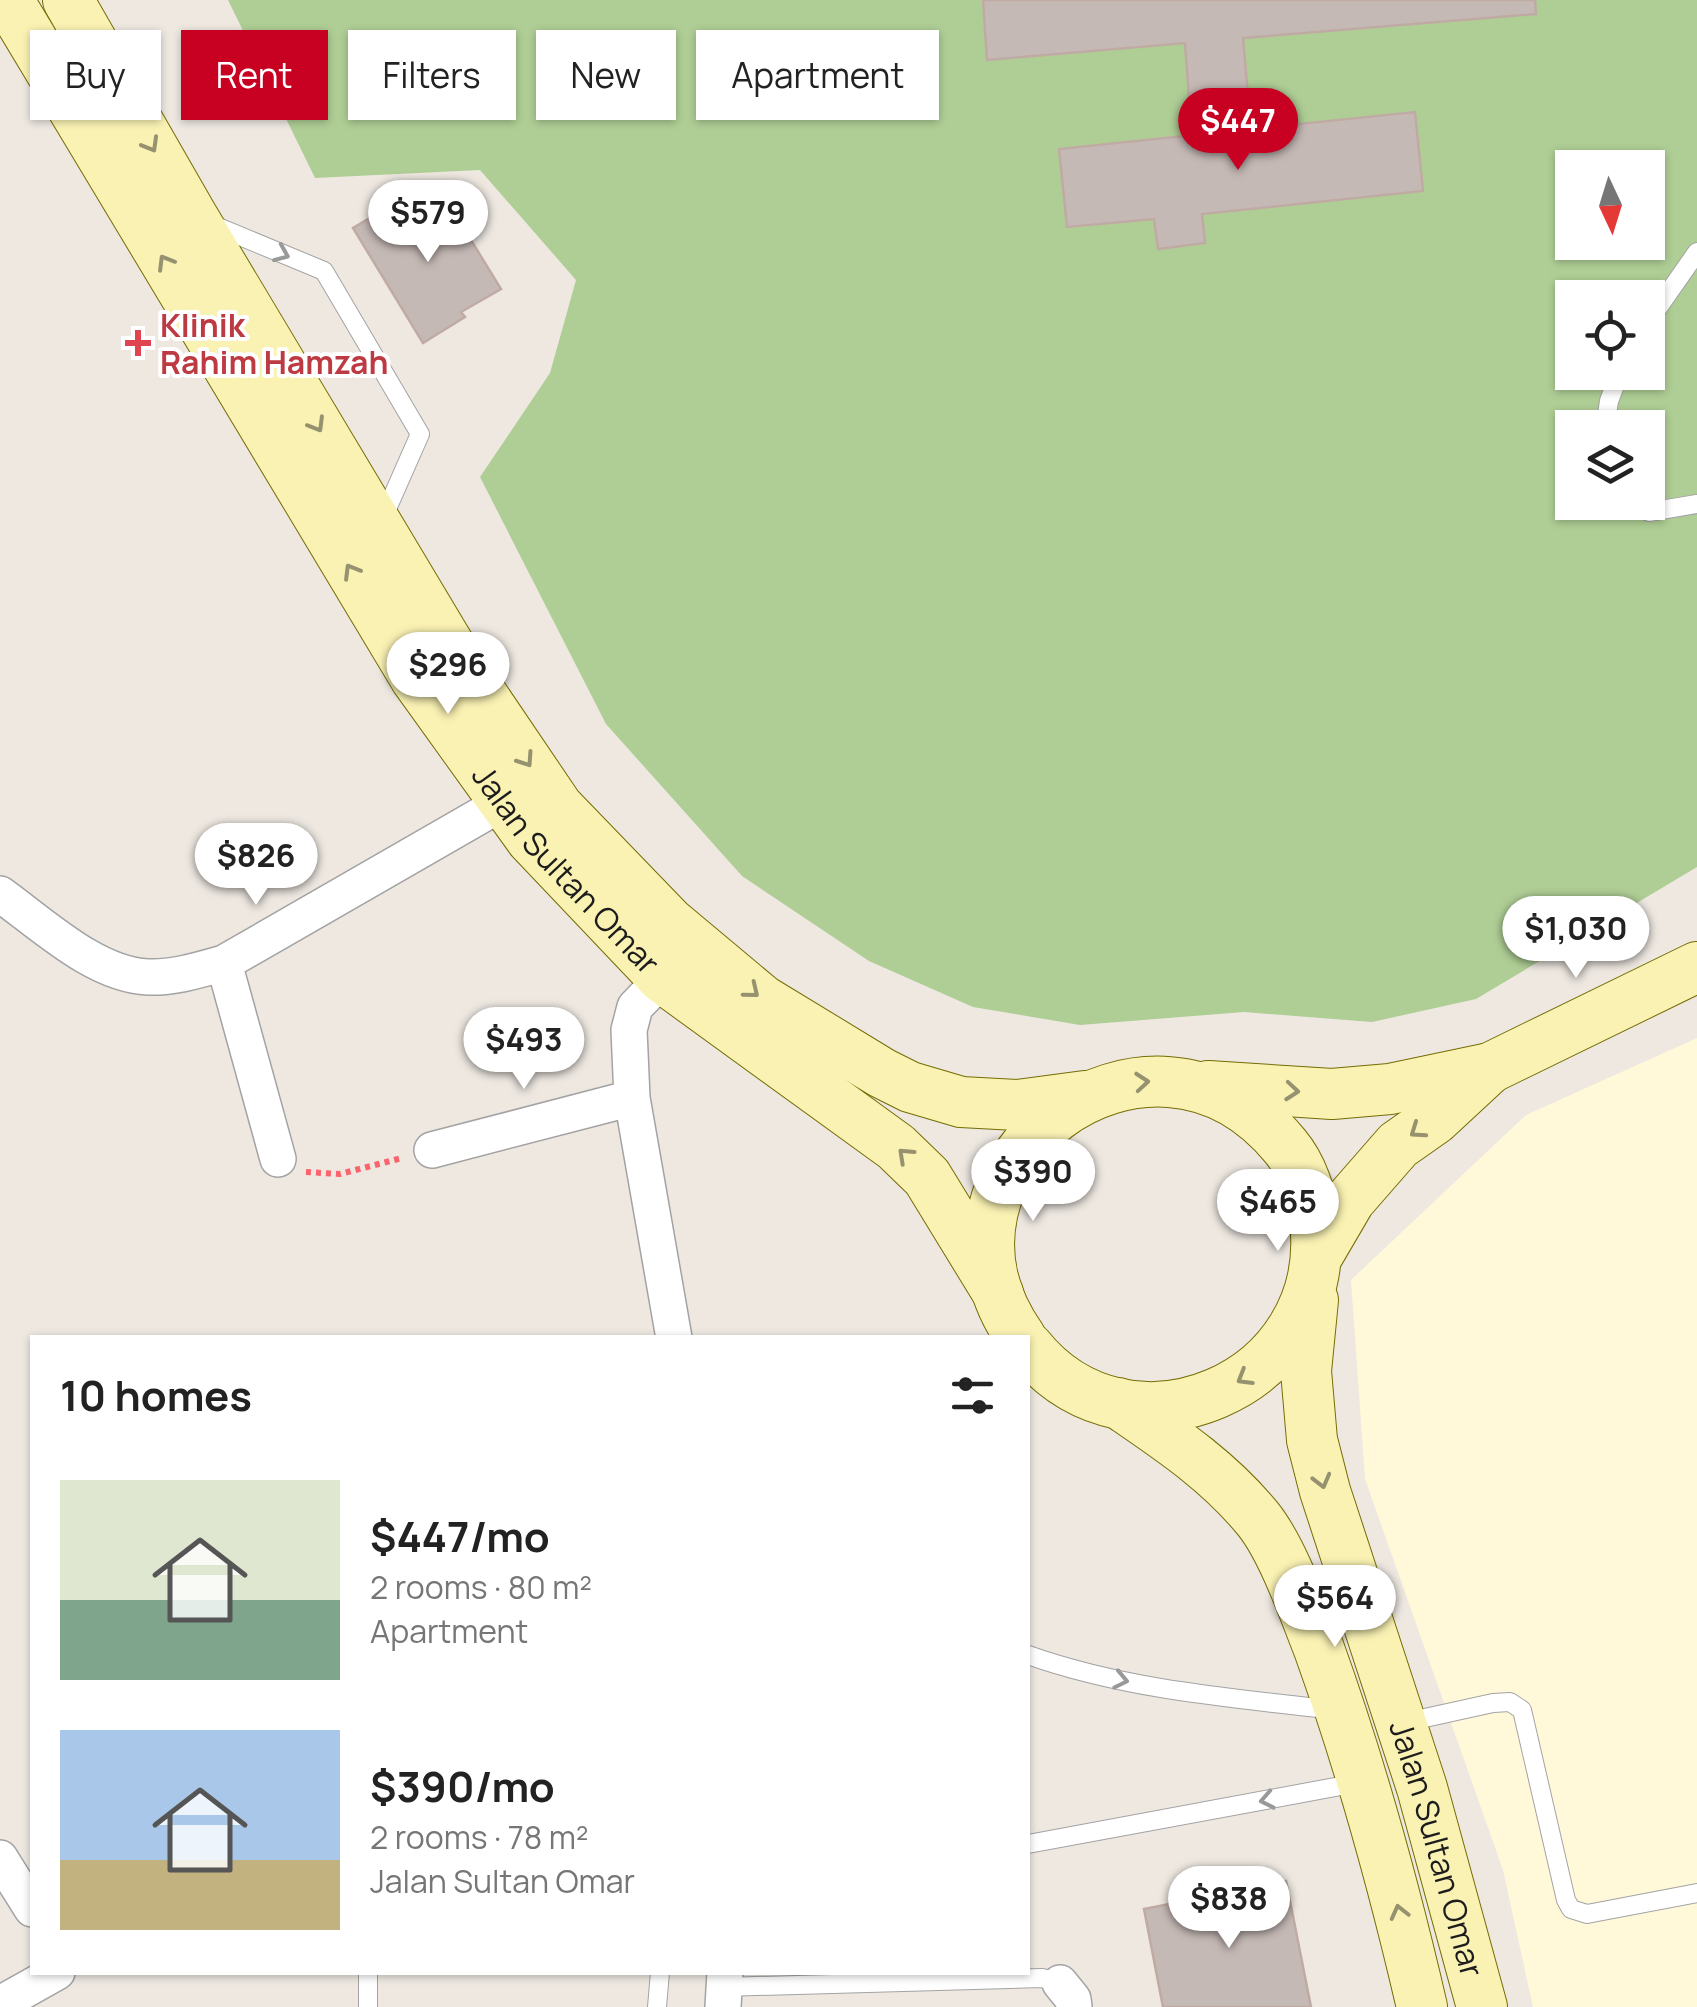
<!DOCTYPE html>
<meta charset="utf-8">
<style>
body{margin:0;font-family:Manrope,sans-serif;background:#f6f6f6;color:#222;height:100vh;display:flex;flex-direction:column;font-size:38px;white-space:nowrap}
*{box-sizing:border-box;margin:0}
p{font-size:32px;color:#767676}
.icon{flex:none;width:55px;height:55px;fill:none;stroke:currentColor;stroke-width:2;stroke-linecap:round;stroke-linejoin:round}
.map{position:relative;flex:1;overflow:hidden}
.panel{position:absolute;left:30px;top:1335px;width:1000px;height:640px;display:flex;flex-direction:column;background:#fff;border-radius:0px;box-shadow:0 2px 8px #0004}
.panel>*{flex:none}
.top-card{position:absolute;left:30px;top:30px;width:1000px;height:90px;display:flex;gap:20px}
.needle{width:65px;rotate:176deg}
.buttons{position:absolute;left:1555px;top:150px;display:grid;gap:20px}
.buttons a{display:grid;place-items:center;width:110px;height:110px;border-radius:0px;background:#fff;box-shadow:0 2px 8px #0004;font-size:50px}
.price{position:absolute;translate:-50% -85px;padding:0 22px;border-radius:35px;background:#fff;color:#222;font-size:32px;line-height:65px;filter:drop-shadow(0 2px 5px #0008)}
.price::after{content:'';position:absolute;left:50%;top:60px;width:30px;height:22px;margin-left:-15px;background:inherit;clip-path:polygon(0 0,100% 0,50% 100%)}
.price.on{background:#c80021;color:#fff}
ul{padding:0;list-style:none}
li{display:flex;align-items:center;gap:30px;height:250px;padding:0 30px}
li span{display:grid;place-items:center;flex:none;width:280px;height:200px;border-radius:0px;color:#555}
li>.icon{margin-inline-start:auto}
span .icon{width:120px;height:120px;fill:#fffc;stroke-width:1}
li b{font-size:42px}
h2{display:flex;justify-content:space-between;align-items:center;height:120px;padding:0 30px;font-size:42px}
.pill{padding:0 35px;border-radius:0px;background:#fff;box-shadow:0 2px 8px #0004;font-size:35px;line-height:90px}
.pill.on{background:#c80021;color:#fff}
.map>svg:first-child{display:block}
.education{fill:#fff9d9}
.forest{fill:#afce95;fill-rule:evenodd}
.building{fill:#c5b9b5;stroke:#c0aba4;stroke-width:2.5}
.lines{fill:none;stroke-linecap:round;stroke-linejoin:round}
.lane-casing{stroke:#a3a3a3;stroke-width:20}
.street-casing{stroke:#a3a3a3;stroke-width:38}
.secondary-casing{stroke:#746d03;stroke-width:52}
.path{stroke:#fc646d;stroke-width:6;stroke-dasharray:5 5;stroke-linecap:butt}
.lane{stroke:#fff;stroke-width:18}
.street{stroke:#fff;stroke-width:35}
.secondary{stroke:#faf2b3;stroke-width:50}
.oneway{stroke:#96926f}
.oneway2{stroke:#999}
.health-dot{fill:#e0444e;stroke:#fff;stroke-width:4}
.labels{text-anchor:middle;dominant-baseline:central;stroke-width:8;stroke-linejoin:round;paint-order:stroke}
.health-label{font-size:32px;font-weight:bold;fill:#be3a42;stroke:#fff;text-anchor:start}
.street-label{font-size:32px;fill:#1c1c1c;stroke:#fff}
</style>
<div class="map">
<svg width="1697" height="2007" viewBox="0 0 1697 2007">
<rect width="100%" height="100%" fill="#eee8e1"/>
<path class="education" d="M1697 1038V2007H1533L1503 1870 1365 1479 1351 1280 1526 1115Z"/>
<path class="forest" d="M228 0H1697V867L1476 999 1372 1022 1244 1012 1080 1025 973 1007 869 961 742 876 606 724 480 477 550 373 576 280 480 170 315 178ZM1572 168H1648V242H1572ZM1572 298H1648V372H1572ZM1572 428H1648V502H1572Z"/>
<path class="building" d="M983 0H1535L1536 14 1243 38 1249 108 1190 112 1185 43 987 60Z
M1415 112 1423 191 1202 214 1205 243 1158 249 1154 219 1067 227 1059 149Z
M444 196 501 289 461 312 465 317 423 343 353 228 394 204 405 220Z
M1286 1881 1311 2007H1163L1144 1909Z"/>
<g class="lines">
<g class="lane-casing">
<path id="lane" d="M211 224 324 271 420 434 383 518
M1648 322 1697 252
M1605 428 1609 401 1620 372
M1631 502 1649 512 1697 504
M1028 1655C1127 1690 1232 1698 1336 1710
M1402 1723 1493 1703 1510 1702 1522 1710 1566 1900 1571 1909 1587 1914 1697 1893
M1028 1844 1357 1783
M368 1972V2007
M724 1987 1042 1978 1060 1983
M657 2007 660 1972"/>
</g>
<g class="street-casing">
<path id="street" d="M0 894C42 924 95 975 148 977 174 978 199 970 224 963L504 802
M224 963 278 1159
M663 978 635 1007 629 1030 632 1098 674 1338
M432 1150 632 1098
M0 1858 32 1909
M1060 1983 1073 1999 1074 2007
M0 2004 57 1972
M723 2007 725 1972"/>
</g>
<g class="secondary-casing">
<g id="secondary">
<path id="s1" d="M8 0 416 679 531 839 663 978 896 1147 927 1177 998 1293"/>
<path d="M68 0 192 216 455 655 558 807 670 923 762 1000 882 1073 910 1087 961 1102 1017 1105 1085 1096"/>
<path d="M1208 1086 1332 1094 1390 1089 1490 1068 1697 967"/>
<path d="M1319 1253 1350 1200 1398 1145 1435 1119 1490 1068"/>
<path id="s2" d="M1313 1300 1306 1371 1312 1440 1325 1491 1422 1788 1482 2007"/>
<path d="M1021 1338C901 1168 1149 980 1285 1146 1302 1166 1312 1196 1315 1222 1334 1386 1129 1473 1028 1347"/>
<path d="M1118 1403C1169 1438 1218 1470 1258 1519 1283 1550 1304 1611 1319 1649 1361 1766 1394 1886 1422 2007"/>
</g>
</g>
<path class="path" d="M306 1172 340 1174 402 1158"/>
<use href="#lane" class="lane"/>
<use href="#street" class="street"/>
<use href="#secondary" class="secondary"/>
</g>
<defs><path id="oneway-chevron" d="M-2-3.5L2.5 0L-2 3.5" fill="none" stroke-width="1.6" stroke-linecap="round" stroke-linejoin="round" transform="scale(2.5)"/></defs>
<g class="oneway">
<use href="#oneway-chevron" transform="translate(151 145) rotate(60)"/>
<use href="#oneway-chevron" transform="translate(165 262) rotate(-121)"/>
<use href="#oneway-chevron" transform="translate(317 425) rotate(59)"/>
<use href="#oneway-chevron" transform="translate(351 571) rotate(-121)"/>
<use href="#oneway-chevron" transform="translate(526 760) rotate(56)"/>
<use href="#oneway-chevron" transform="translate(752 991) rotate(39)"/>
<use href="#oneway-chevron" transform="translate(1142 1082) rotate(-5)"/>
<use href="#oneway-chevron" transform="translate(1292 1091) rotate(5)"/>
<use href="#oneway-chevron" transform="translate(1417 1131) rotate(145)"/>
<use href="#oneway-chevron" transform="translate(905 1155) rotate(-137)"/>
<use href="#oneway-chevron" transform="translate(1244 1378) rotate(149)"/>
<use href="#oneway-chevron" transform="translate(1322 1481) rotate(75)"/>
<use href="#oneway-chevron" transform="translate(1399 1912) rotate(-104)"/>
</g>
<g class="oneway2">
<use href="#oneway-chevron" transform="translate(282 254) rotate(23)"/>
<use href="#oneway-chevron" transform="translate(1121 1680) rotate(12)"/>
<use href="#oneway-chevron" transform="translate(1267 1800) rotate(169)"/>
</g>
<path class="health-dot" d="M133 328h10v10h10v10h-10v10h-10v-10h-10v-10h10z"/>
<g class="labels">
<g class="health-label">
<text x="160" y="325">Klinik<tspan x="160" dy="37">Rahim Hamzah</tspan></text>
</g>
<g class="street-label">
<text stroke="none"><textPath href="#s1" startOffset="1035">Jalan Sultan Omar</textPath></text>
<text stroke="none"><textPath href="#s2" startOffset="568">Jalan Sultan Omar</textPath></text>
</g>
</g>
</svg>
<div class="buttons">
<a><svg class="needle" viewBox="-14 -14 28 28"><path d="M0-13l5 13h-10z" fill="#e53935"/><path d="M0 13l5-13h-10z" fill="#767676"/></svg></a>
<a><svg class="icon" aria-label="locate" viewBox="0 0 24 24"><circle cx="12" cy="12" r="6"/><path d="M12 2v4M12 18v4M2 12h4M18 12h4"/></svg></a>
<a><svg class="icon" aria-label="layers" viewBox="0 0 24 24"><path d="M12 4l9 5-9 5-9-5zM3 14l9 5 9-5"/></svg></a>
</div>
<b class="price on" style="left:1238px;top:173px">$447</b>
<b class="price" style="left:428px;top:265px">$579</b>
<b class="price" style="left:448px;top:717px">$296</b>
<b class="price" style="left:256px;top:908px">$826</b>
<b class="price" style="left:1576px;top:981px">$1,030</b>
<b class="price" style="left:524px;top:1092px">$493</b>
<b class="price" style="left:1033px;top:1224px">$390</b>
<b class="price" style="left:1278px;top:1254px">$465</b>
<b class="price" style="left:1335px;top:1650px">$564</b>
<b class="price" style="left:1229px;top:1951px">$838</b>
<div class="top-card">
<a class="pill">Buy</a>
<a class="pill on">Rent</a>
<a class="pill">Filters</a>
<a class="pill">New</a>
<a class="pill">Apartment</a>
</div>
<section class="panel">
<h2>10 homes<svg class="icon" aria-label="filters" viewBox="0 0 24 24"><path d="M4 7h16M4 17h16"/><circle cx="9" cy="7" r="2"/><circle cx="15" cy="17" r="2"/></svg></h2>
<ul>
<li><span style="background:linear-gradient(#dfe7d0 60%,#7fa58c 0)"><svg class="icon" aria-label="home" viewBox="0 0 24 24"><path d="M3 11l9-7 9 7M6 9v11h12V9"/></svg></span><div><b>$447/mo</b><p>2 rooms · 80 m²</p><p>Apartment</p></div></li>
<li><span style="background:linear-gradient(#a9c7e8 65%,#c2b280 0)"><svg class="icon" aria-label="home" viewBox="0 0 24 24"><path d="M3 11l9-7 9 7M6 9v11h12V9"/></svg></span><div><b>$390/mo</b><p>2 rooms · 78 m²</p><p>Jalan Sultan Omar</p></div></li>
</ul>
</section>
</div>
